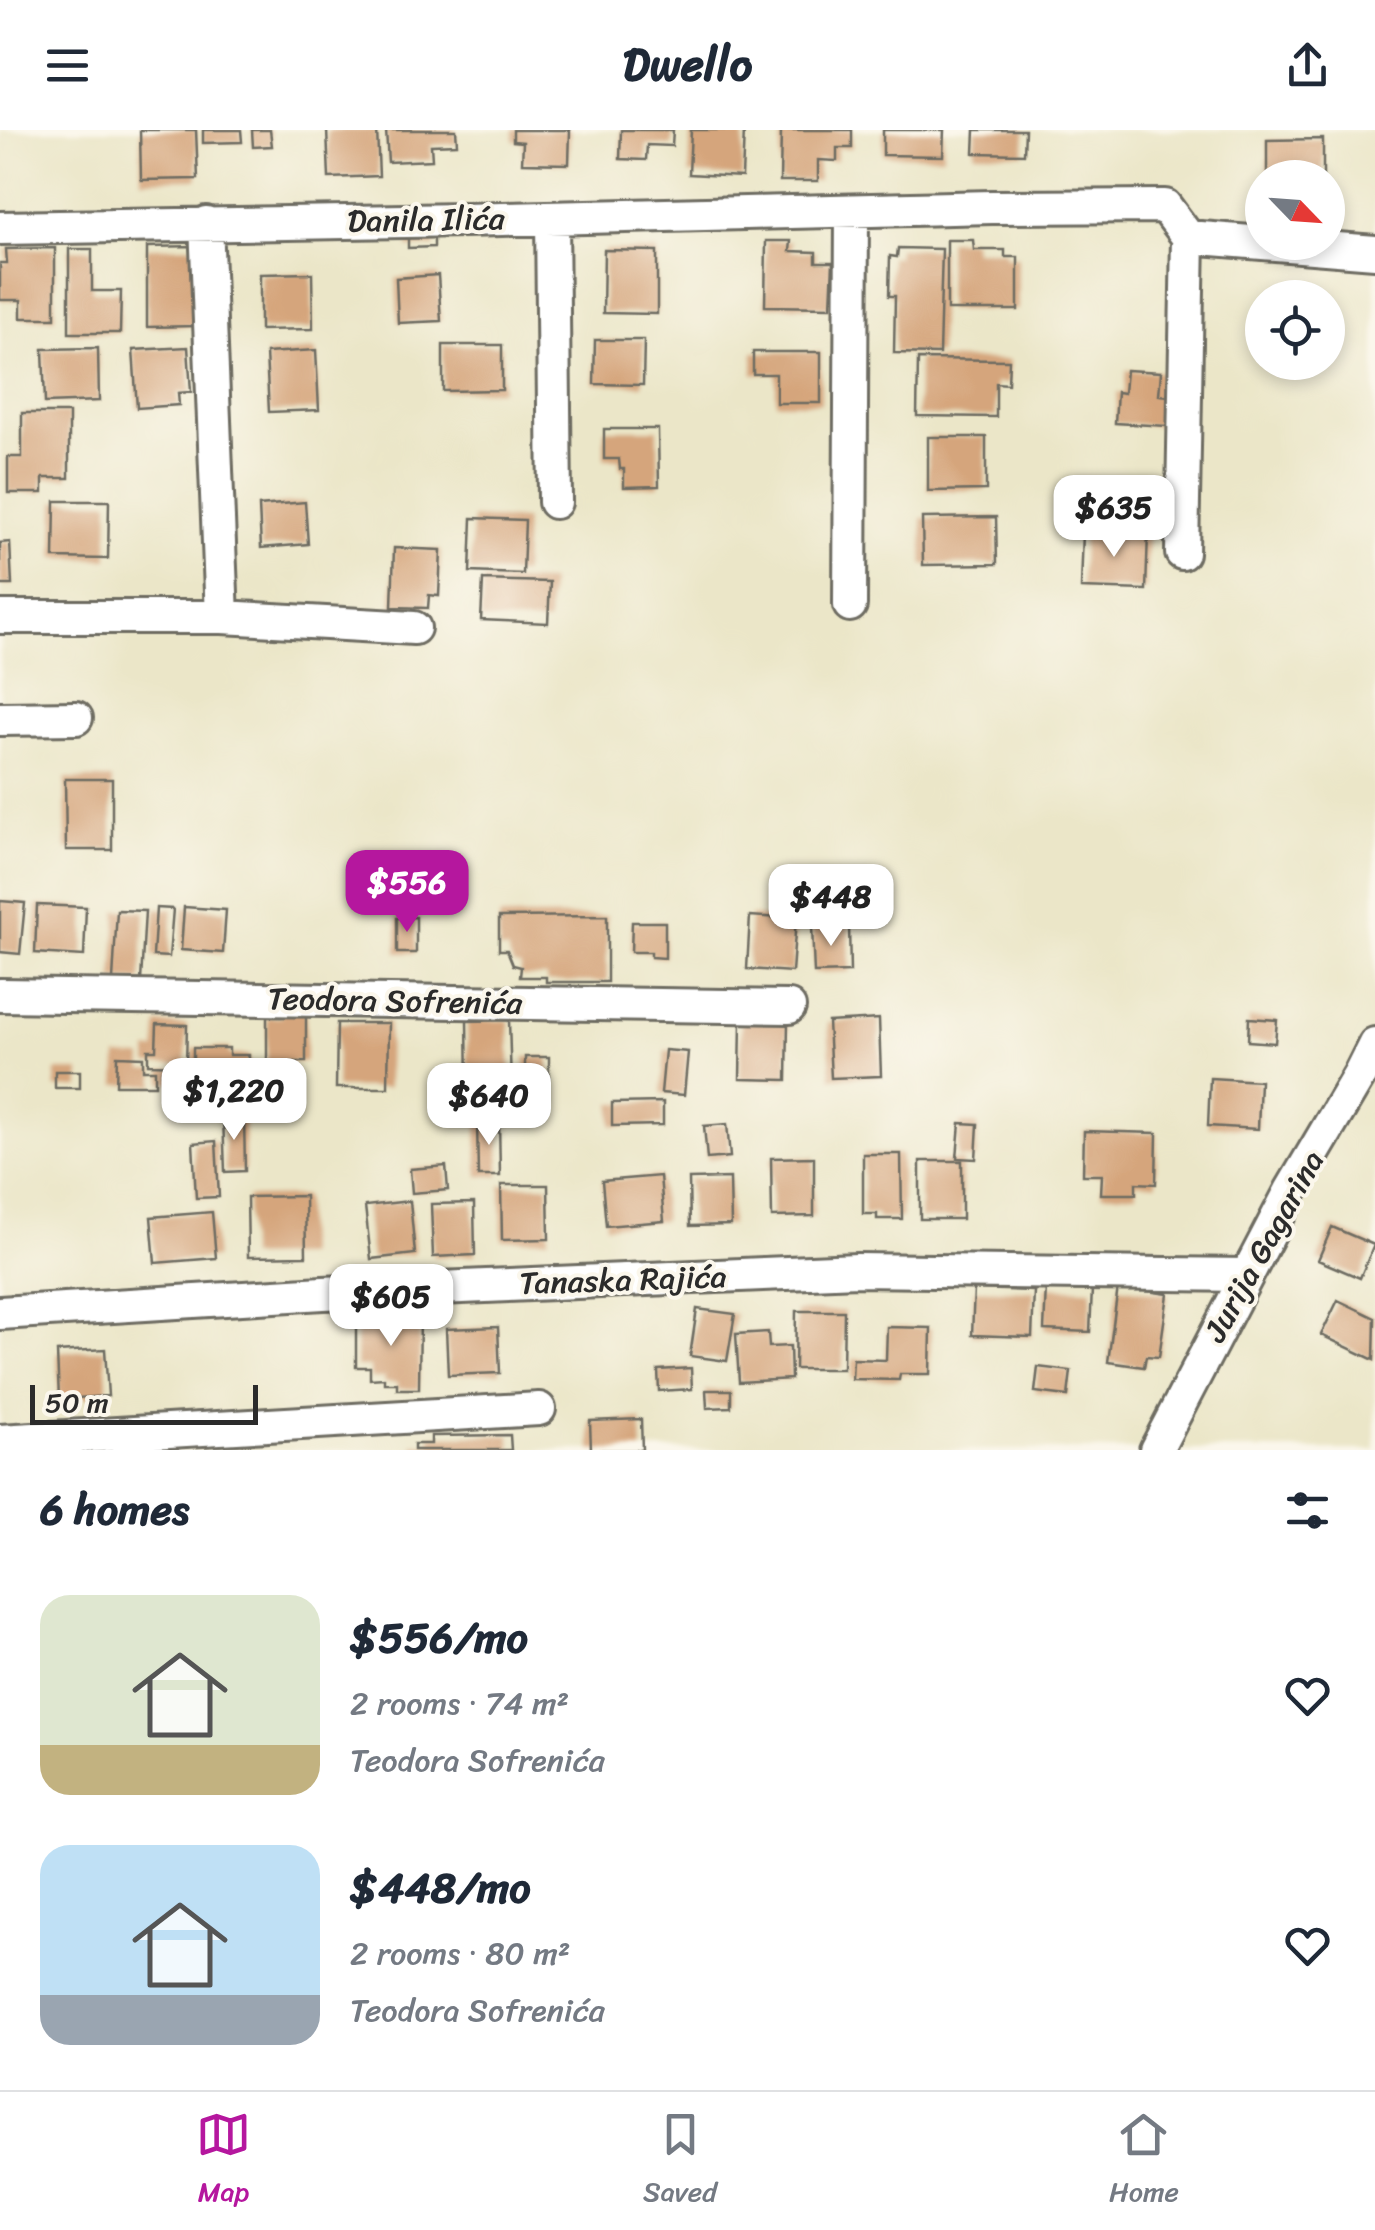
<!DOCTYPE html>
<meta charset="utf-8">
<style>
body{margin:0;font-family:Sriracha,sans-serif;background:#f6f6f7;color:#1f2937;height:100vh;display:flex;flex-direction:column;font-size:38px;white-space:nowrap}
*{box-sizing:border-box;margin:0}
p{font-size:32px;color:#747a83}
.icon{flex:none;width:55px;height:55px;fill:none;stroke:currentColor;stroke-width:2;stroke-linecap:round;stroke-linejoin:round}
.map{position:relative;height:1320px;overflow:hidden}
.side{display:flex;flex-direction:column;background:#fff;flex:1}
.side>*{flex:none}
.needle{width:65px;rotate:115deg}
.buttons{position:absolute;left:1245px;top:30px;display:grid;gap:20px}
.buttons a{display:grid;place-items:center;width:100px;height:100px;border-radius:50%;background:#fff;box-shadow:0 5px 15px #0003;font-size:50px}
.scale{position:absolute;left:30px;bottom:25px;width:228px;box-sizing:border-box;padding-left:10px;border:5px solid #2b2b2b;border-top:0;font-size:28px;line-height:35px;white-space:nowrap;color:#2b2b2b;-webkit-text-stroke:8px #fbf7ec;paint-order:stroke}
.price{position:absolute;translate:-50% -85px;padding:0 22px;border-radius:20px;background:#fff;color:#222;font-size:32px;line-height:65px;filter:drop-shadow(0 2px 5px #0008)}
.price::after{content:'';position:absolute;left:50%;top:60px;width:30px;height:22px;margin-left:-15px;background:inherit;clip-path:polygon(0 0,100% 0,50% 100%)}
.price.active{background:#b5179e;color:#fff}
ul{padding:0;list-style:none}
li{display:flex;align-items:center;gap:30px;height:250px;padding:0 40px}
li span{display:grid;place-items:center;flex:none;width:280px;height:200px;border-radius:30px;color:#555}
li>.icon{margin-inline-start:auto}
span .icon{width:120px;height:120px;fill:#fffc;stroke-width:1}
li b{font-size:42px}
h2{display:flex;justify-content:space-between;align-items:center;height:120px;padding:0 40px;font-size:42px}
header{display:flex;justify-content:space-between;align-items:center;height:130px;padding:0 40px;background:#fff;font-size:45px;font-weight:700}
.tab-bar{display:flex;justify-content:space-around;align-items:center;height:140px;border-top:2px solid #e0e1e3;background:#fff;font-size:28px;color:#747a83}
.tab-bar a{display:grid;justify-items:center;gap:5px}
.tab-bar .active{color:#b5179e}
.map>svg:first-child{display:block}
.building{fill:#d5a57b}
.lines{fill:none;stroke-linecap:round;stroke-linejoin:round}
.minor-casing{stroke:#6e6c62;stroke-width:38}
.minor{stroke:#fff;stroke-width:32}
.labels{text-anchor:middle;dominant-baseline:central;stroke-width:8;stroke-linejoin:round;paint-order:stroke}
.street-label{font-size:32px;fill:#2b2b2b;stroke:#fbf7ec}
</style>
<header><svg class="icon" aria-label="menu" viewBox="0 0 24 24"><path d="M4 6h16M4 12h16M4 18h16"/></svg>Dwello<svg class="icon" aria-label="share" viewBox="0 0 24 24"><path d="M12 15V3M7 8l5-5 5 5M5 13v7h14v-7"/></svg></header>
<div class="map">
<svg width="1375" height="1320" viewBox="0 0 1375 1320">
<rect width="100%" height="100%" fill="#fbf7ec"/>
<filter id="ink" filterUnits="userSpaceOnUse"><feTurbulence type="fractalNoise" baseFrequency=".01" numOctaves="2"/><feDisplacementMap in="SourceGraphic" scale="20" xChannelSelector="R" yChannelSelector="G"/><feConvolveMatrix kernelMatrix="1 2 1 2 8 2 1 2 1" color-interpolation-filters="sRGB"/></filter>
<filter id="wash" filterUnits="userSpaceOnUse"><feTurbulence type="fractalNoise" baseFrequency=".0048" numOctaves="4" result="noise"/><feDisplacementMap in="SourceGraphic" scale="40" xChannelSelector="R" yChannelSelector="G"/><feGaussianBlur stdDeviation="2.25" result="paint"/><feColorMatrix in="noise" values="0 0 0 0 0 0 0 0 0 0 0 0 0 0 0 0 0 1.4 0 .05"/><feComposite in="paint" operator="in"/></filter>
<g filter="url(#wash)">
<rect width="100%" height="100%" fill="#ebe6c8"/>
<g id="blocks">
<path class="building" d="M140 0H196L198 49 141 50Z
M203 0H241L242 12 203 13Z
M252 0H270L272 16 253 17Z
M327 0H377L379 46 329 48Z
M386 0H456L457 14 431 15 432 30 388 32Z
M513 0H570L569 34 522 33 523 12 513 11Z
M621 0H673L672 16 647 15 646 30 620 29Z
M691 0H744L742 47 689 44Z
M781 0H852V18H837V31L818 30V51H780Z
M883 0H944L943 26 883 25Z
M975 0H1025L1024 24 974 23Z
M1323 9V48H1267V10Z
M450 97V107L434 108V117L408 118V98Z
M947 110H973L974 120H1005V127H1018V180H947Z
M766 111H791L790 121 816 122V132H833L831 177 765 176Z
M196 116 197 196 147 197V117Z
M55 118V188H21V170H0V133H7L6 119Z
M898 118 942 119 939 224 894 223 895 166H889L890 126 897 127Z
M69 119H92V161H121L120 203H69Z
M604 120 657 121V184L603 183Z
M312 143 313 199 260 200V144Z
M438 145 441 191 398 193 396 148Z
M595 210H644L643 255 594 254Z
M443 215H502V260L443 261Z
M188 217 191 262 178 263 179 275 137 278 133 220Z
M98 218 99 271 45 273 43 219Z
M316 220 319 280 269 282 266 223Z
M753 222H821V273H776V244H753Z
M918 229 1009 230 1008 254 996 253V287L917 286Z
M1126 240 1161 242 1159 265 1169 266 1167 296 1115 293 1117 262 1124 263Z
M22 283H69V348H43V363H8V327H22Z
M604 299H658L659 356 624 357V339H620L619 329H604Z
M928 307H986V360L928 361Z
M55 371H109L108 429 54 428Z
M305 372 308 414 261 418 259 376Z
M996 387 997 434 923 435 922 388Z
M472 388 525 390 523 444 470 442Z
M1083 401 1148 403 1146 460 1081 458Z
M10 412 12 455H0V413Z
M394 418 441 420 439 466 429 465 428 478 392 477Z
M483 450 550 452 548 493 481 490Z
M65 649H112V720H66Z
M0 771 25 773 20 824 0 822Z
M37 775 86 777 84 826 35 823Z
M184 777 226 780 223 823 181 820Z
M156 778 173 779 169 827 153 826Z
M117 780 145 781 141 851 113 850Z
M607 786V852H546V847H520L521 837 513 835 507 820H499V787Z
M750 786 796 789 792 842 747 839Z
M416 787V823H397V788Z
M632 792H665V828L651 827V822H631Z
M849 795 850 842 814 843 812 796Z
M280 880H306V932H267V887H281Z
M1249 888 1277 890 1275 913 1248 911Z
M879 889 881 946 831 948 828 892Z
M509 890 511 955 468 956 467 891Z
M741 890 788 891 787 950 740 949Z
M337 893H389L388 958H336Z
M157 894 187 895 186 935 148 934V920H156Z
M193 918H229V925H249V952L193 953Z
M665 920 688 922 684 965 661 963Z
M117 926 143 927V940H155V955H116Z
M525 927H549V967L525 968Z
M162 940H184V953H162Z
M55 941H80V958H55Z
M1210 948 1260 951 1258 999 1208 996Z
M663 972V995L612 996V973Z
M244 985 245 1041 225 1042 223 986Z
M499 989 500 1046H478L477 990Z
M960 993 978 994 976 1029 957 1028Z
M727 994 730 1027 707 1029 704 996Z
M1084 1001 1157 1003 1156 1054 1136 1053V1064H1101L1102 1045H1083Z
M216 1011 219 1067 196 1068 193 1013Z
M863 1024H901L902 1089H877V1084H863Z
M814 1027V1086L772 1087 771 1028Z
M920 1031H962V1089H920Z
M446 1036 448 1060 412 1063 410 1039Z
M660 1046 664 1091 606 1096 602 1051Z
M730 1048 731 1095 690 1096 689 1049Z
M501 1055H548L549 1109 502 1110Z
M305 1066 306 1126 248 1127 247 1067Z
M410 1071 415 1124 371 1129 365 1076Z
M474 1073 475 1125 433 1127 431 1074Z
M212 1082 216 1128 155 1133 151 1087Z
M1332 1097 1374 1115 1360 1148 1318 1130Z
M1046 1157 1092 1159 1090 1202 1044 1200Z
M1118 1157 1168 1164 1159 1227 1146 1226 1144 1237 1108 1232Z
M974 1159 1034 1161 1032 1207 972 1205Z
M1338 1170 1375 1188 1374 1230 1321 1205Z
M697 1179 735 1184 727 1231 690 1226Z
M796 1181H844L843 1239H795Z
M372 1185H420L419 1259H397V1253H384V1248L370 1249V1237H356V1195H372Z
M498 1197 500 1243 448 1245 446 1199Z
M887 1197 931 1198 930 1244H900L899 1250 852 1249 853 1229 886 1230Z
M768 1202 769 1217 790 1216 791 1249 739 1252 736 1204Z
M105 1219 108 1266 59 1269 57 1222Z
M1038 1237 1071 1241 1068 1266 1035 1262Z
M691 1238 692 1259 659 1261 658 1240Z
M706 1260H731V1277L707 1278Z
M641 1289 642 1320H591L590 1291Z
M510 1305 511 1320H414V1314H431V1306Z"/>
</g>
</g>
<g filter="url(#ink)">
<use href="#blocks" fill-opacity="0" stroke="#6e6c62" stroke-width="2.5"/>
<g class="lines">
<g class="minor-casing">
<path id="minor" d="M552 88 555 372
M206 93 222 487
M0 98 464 90 992 77 1165 76 1188 107 1375 122
M1182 423 1188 107
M850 475 852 81
M0 487H222L414 498
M0 589 76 588
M0 865 789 877
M0 1183 323 1163 857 1140 1246 1145
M0 1311 539 1279
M1156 1320 1291 1061 1360 944 1375 914"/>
</g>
<use href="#minor" class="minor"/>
</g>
</g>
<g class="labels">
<g class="street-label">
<text transform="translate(426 90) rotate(-1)">Danila Ilića</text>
<text transform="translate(395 871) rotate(1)">Teodora Sofrenića</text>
<text transform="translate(1264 1116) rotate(-61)">Jurija Gagarina</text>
<text transform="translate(623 1150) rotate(-2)">Tanaska Rajića</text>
</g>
</g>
</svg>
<div class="buttons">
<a><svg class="needle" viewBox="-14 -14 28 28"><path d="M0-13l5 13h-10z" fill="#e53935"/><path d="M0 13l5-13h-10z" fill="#747a83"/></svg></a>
<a><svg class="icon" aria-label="locate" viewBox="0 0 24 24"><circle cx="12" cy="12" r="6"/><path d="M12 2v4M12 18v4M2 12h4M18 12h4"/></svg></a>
</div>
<div class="scale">50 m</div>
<b class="price" style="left:1114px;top:430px">$635</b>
<b class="price active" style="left:407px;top:805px">$556</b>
<b class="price" style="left:831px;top:819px">$448</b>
<b class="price" style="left:234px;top:1013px">$1,220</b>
<b class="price" style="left:489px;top:1018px">$640</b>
<b class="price" style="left:391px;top:1219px">$605</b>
</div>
<section class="side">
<h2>6 homes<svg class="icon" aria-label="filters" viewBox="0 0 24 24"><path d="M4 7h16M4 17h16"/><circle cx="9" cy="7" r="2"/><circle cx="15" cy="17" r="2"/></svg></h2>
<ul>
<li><span style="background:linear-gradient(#dfe7d0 75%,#c2b280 0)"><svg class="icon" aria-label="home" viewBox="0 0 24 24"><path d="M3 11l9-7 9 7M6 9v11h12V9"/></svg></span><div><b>$556/mo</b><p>2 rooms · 74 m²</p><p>Teodora Sofrenića</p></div><svg class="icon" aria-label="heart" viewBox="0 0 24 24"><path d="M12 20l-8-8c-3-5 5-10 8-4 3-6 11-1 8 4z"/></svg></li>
<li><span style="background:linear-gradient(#bfe0f5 75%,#9aa5b1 0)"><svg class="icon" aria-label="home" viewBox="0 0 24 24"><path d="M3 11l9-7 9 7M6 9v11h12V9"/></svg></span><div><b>$448/mo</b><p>2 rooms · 80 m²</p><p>Teodora Sofrenića</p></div><svg class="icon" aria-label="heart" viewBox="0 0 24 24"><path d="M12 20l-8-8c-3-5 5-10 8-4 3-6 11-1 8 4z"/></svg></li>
</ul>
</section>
<nav class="tab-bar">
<a class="active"><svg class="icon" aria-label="map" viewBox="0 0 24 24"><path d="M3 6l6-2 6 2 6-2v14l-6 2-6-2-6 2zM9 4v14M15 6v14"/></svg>Map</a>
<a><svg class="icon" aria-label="saved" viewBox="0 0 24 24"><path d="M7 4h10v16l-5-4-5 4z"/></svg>Saved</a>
<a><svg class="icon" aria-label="home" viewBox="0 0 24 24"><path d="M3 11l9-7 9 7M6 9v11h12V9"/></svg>Home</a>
</nav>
